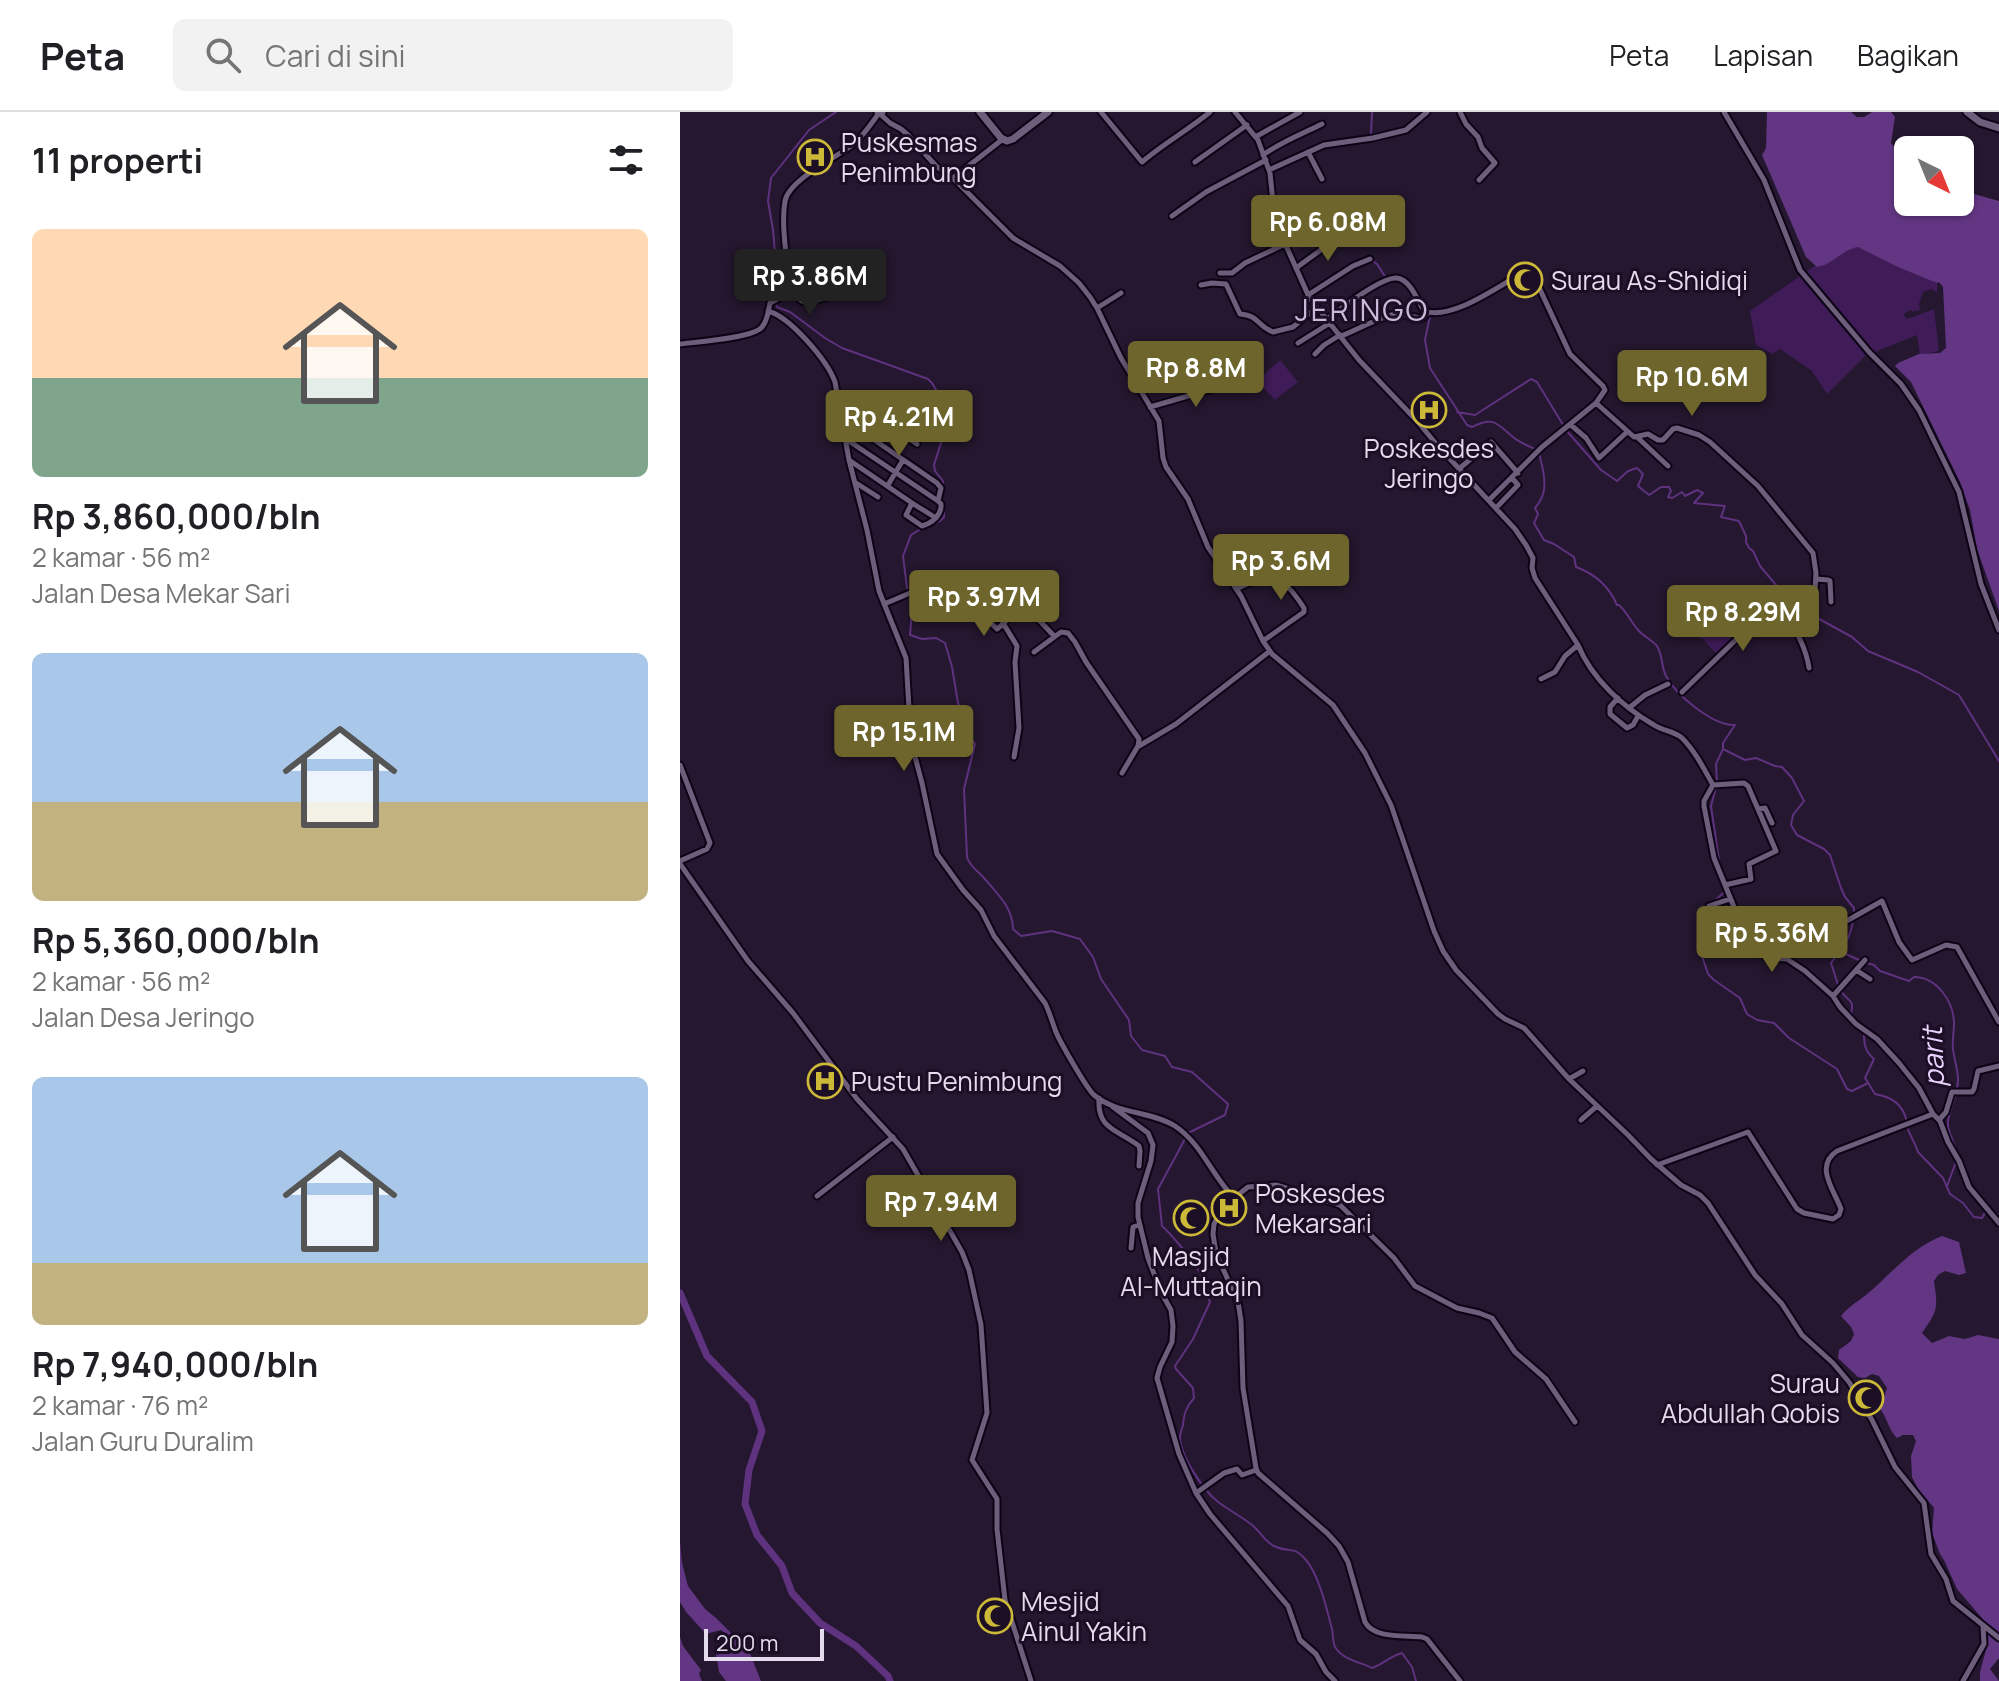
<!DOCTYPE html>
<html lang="id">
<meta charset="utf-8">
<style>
body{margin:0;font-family:Manrope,sans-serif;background:#f2f2f2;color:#202124;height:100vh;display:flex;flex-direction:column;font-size:30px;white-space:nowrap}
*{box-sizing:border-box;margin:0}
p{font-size:26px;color:#757577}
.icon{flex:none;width:44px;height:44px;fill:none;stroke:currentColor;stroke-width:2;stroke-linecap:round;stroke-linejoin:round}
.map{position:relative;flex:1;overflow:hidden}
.details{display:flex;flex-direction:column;background:#fff;width:680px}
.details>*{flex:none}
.needle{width:52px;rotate:137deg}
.tools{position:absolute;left:1214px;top:24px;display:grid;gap:16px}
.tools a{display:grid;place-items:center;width:80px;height:80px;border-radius:12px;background:#fff;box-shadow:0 2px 6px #0004;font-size:40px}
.scale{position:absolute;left:24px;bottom:20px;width:120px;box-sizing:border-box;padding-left:8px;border:4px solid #e4dcec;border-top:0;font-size:22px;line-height:28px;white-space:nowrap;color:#e4dcec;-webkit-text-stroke:6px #1b0e25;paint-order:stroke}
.price{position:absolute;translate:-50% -68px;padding:0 18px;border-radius:8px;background:#6e652d;color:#fff;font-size:26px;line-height:52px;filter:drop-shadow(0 2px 4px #0008)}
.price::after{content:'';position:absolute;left:50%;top:48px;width:24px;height:18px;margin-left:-12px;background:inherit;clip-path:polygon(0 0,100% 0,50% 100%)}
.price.on{background:#222;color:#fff}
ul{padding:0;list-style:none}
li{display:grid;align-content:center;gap:16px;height:424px;padding:0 32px}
li span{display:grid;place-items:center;height:248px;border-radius:12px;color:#555}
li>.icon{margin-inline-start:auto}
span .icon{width:144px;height:144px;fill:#fffc;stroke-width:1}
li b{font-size:34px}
h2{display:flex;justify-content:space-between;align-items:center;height:96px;padding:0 32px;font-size:34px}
header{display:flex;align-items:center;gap:48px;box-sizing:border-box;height:112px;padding:0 40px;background:#fff;border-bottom:2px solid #e0e0e0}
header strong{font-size:38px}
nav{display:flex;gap:44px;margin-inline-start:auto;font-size:28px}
.search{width:560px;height:72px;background:#f2f2f2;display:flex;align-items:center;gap:20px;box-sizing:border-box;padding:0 28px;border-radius:12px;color:#757577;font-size:30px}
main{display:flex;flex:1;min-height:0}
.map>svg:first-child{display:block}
.built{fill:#2e1d3b}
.green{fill:#3f1b57}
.forest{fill:#633684}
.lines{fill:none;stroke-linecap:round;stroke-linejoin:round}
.stream{stroke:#5f327f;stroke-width:2}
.river{stroke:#5f327f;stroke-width:7}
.street-casing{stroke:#0d0316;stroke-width:9}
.secondary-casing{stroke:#0d0316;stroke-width:11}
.street{stroke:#6d5e7b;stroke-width:5}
.secondary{stroke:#6d5e7b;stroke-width:7}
.labels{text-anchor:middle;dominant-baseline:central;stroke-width:6;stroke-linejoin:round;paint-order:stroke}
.poi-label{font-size:26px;fill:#e4dcec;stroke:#1b0e25;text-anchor:start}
.water-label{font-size:28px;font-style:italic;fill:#ead3ff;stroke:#1b0e25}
.quarter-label{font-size:30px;letter-spacing:2px;fill:#cab9d9;stroke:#1b0e25}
</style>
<header>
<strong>Peta</strong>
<div class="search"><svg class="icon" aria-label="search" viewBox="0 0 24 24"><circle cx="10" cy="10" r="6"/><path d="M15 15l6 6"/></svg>Cari di sini</div>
<nav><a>Peta</a><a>Lapisan</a><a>Bagikan</a></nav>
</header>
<main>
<section class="details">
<h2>11 properti<svg class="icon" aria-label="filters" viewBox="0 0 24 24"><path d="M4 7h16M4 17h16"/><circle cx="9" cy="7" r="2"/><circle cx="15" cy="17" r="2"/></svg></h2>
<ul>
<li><span style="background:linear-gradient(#ffd9b3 60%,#7fa58c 0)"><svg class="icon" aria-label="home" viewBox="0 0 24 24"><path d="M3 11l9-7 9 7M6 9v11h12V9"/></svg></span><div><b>Rp 3,860,000/bln</b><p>2 kamar · 56 m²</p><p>Jalan Desa Mekar Sari</p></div></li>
<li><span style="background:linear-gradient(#a9c7e8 60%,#c2b280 0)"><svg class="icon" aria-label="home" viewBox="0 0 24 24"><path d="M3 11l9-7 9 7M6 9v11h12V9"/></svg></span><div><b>Rp 5,360,000/bln</b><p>2 kamar · 56 m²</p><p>Jalan Desa Jeringo</p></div></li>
<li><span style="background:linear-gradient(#a9c7e8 75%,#c2b280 0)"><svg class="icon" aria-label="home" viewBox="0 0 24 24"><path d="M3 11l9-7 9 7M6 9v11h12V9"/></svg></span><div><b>Rp 7,940,000/bln</b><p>2 kamar · 76 m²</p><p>Jalan Guru Duralim</p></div></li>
</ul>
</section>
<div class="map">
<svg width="1319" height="1569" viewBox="0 0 1319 1569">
<rect width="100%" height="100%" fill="#24172f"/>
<path class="built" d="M622 103 636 126 614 140 600 116Z"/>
<path class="green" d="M1173 127 1257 171V181L1252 177 1243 180 1239 192 1240 198 1233 200 1231 198 1223 202 1227 207 1254 197 1259 239 1240 243 1237 223 1185 244 1147 282 1132 259 1100 237 1092 242 1076 233 1070 199Z
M600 248 618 270 595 288 577 269Z
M1036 476 1067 517 1038 544 1023 527H1020L1004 502Z"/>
<path class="forest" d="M1087 0H1171L1177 5H1184L1192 0H1211L1215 5 1211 31 1219 42 1228 45V90H1280V72L1294 82 1319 89V499L1297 437 1290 398 1280 370 1231 270 1215 254 1218 251 1239 242 1260 241 1266 236 1263 175 1259 170 1257 171 1218 155 1178 135C1161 138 1154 152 1137 155L1126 145 1082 43 1086 36Z
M1262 1124 1279 1130 1286 1161 1279 1163 1265 1159 1258 1163 1254 1169C1258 1196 1258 1199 1242 1221L1252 1231 1269 1224 1285 1227 1298 1223 1319 1227V1546L1310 1557 1319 1569H1300V1560L1308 1530 1307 1512 1277 1477 1264 1448 1260 1442 1252 1421 1254 1396 1238 1377 1232 1365 1231 1344 1236 1329 1233 1323H1223L1217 1326C1209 1319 1207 1305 1200 1297L1207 1276 1199 1264 1192 1262 1185 1266 1178 1265 1158 1246 1159 1238 1171 1229 1174 1222 1171 1215 1161 1204C1168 1195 1177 1190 1186 1183 1211 1162 1231 1136 1262 1124Z
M0 1429 2 1451 8 1474 25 1497 36 1506 69 1539 81 1569H46L39 1560 36 1542 47 1540 52 1535 49 1525 41 1518 26 1522 6 1500 0 1490Z
M0 1525 3 1534 21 1558 19 1562 22 1569H0Z"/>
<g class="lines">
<path class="stream" d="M156 0 129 18 91 66 88 89 93 118 95 141 98 150 99 170 98 178 93 185 97 195 110 200 145 226 162 236 248 267C255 273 257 280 260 289 269 318 262 326 254 353L255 359 263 369 261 389
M691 23 692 0
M690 147 697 152 706 166
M750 204 745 228 750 256 787 313 792 315C814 304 816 311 833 325 840 331 849 334 857 338
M777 300 795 303 851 267 857 270 885 316
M886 318 921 358 937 369 948 359 957 356 963 362 958 374 969 383 981 375H989L991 379 988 385 992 386 1002 380 1005 384 1017 378 1023 381 1014 391 1045 394 1041 405 1059 409 1066 424V430L1069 436 1073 439 1080 454 1112 492 1172 525 1188 539 1238 560 1279 583 1319 649
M859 341C864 361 870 380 855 396L858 402 854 411 864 428 874 432 894 445 896 455C915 462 929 474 937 493H939C947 500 951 510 958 518 963 524 972 528 977 534 983 544 981 554 986 564 996 583 1033 614 1055 613L1043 631V637L1065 648 1076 646 1095 654 1102 655 1112 666 1124 689 1113 703 1111 713 1117 723 1144 737 1150 743 1161 776 1165 785 1174 796V801
M251 412 260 409 264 405V394
M242 416 231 423 223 444 227 476 233 486 230 523 242 527 256 526 265 531 272 555 278 591 287 612 289 624 295 632 284 677 287 745C290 755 297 758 304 766 317 781 333 796 333 817L341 824 372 819 400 827 413 845 421 867 449 908 451 924 462 938 485 944 492 955 512 960 548 992 545 1003 508 1021
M1043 637 1036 652 1037 671 1031 694 1039 749 1043 763
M1033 790 1047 778
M1029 794 1022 799 1020 838 1028 862 1034 868 1060 886 1067 902 1077 908 1094 911 1109 926 1157 957 1167 977 1172 979 1188 971
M1165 837 1166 842 1181 849
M1187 851 1194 853 1200 859 1229 869 1234 865C1257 865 1274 890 1274 912 1274 920 1272 929 1273 937 1274 947 1278 957 1278 968 1278 983 1269 996 1268 1010 1267 1021 1275 1029 1276 1040
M1158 873 1151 851C1162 835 1171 828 1173 807
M1161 879C1167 889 1175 887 1171 901L1174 906
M1184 921C1184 933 1185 939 1194 947L1185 966 1195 982C1212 985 1223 992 1227 1010 1230 1021 1225 1011 1230 1022 1233 1029 1236 1033 1238 1040L1263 1066 1270 1082 1283 1091 1294 1105 1302 1106 1306 1099
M505 1027 478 1077 482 1114C489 1120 516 1151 519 1159 524 1169 526 1180 530 1190L513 1227 495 1254 496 1257 513 1276 514 1286C506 1295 504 1302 503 1313 502 1317 500 1321 500 1325 500 1343 523 1378 537 1389 548 1398 561 1404 572 1413 580 1419 585 1430 594 1434 609 1442 612 1432 626 1448 639 1463 647 1498 652 1517 653 1523 653 1531 655 1535 663 1548 680 1550 692 1556 704 1552 710 1544 722 1541L732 1555 736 1569
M1267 1074 1276 1050"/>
<path class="river" d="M0 1181 27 1244 72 1290 82 1319 69 1358 65 1392 77 1423 102 1454 112 1481 140 1511 176 1534 208 1564 210 1569"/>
<g class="street-casing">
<path id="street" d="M421 0 462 50C483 32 508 18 530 0
M555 0 578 28 590 61 595 109 629 185 679 248 738 310 757 333 835 417 846 433 853 446 852 456 855 466 898 533C912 567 943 595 974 613 983 619 994 619 1002 626 1015 639 1024 657 1033 673L1024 689V694L1034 746 1054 795 1063 813 1087 846 1107 847 1125 859 1153 884 1160 895 1176 912 1197 927 1219 951 1239 976 1253 1002 1260 1009 1268 1030 1279 1049 1289 1075 1319 1111
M780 0 786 12 798 25 802 36 815 51 799 68
M1044 0 1084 68 1120 158 1189 240 1221 272 1239 298 1279 380 1301 472 1319 518
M577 24 620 0
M628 40 642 67
M583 43C601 30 622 22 642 12
M515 50 567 13
M589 58 644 33 693 26 726 18 747 0
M273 66 323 27
M492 104 526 80 586 48
M616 156 664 121
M850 156 890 242 923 274 925 278 916 291
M540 161H552L565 151 605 132
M521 173 532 171 546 172 560 202C580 204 576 213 593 220L613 215 637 195
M108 178 122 189 127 191 160 181
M628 183 673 154 690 147
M417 196 441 181
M88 199C110 205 147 248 155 270L169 348 187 418 199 479 226 546 231 630 242 671 257 742 283 778 301 798 314 824 365 891C370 901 372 910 376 920 380 930 407 977 414 983 436 1002 471 999 495 1014 522 1032 532 1064 554 1086
M647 207C660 197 702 164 717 166 731 168 738 190 744 199 773 209 821 172 846 159
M661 224C675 219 705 202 717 202 726 202 734 206 743 206L748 201
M618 231 650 211
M0 232C16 230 74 226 82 215 88 208 88 199 90 191L107 182C110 151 100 119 105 89 109 68 155 46 171 34 182 26 191 12 199 1L210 11 221 17 228 23 256 54 276 69 333 126 380 154 399 171 410 185 417 196 441 246 479 309 483 346 486 355 508 387 528 435 561 484 583 529 592 542 653 593 685 641 711 693 754 819 763 839 776 858 818 902 825 907 844 916 889 967 948 1023 971 1047 1001 1073 1020 1083 1028 1091 1075 1163 1102 1192 1122 1223 1153 1251 1169 1270 1192 1308 1215 1355 1244 1391 1251 1442 1266 1467 1273 1489 1319 1526
M635 242 644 233 660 223
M159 292H171L181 295 237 332
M470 295 553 271
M161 305 257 371 261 376 258 389 261 392C262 403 252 411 242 414L226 403 232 391 169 348
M891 313 906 326 919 346 947 320
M957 325 988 354
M166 327 258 389
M780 356 811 330 838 361
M176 371 198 385
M208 373 223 348
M809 388 862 335 916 291 954 325 968 322 978 328H983L993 317 997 316 1019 323 1030 330 1078 374 1133 441 1136 461 1135 478 1105 503 1086 515 1066 518 1002 580
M232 391 256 406
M816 396 838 373 832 366
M1136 467 1148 468 1150 469 1151 490
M556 477C592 460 601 461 624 496V500L583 529
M204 492 235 479 244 480 271 492 300 500 317 517C326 510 334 499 345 493L374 524
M1105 503C1117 519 1126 536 1129 556
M323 511 337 534 335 550 339 616 334 645
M354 540 381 520 388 521 395 530 406 550 459 627 458 634 442 661
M861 567 875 560 885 544 898 533
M938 586 930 595V602L947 616 953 613 958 604
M949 596 965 583 988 572
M459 634 496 612 590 539
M0 653 30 731 27 737 0 749
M1033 673 1064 671 1068 674 1096 739 1069 752 1071 767 1045 773
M1078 697 1085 696 1092 711
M0 752 68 849 113 901 177 987 223 1037 282 1140 289 1158 301 1213 307 1301 292 1348 317 1387V1417L325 1488 351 1569
M1029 794 1050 787
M1101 846 1202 789 1219 830 1232 848 1266 833 1277 835 1319 910
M1176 858 1190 867
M1153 884 1185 848
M889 967 903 959
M419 986C417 1018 437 1017 459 1034L460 1039 459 1054
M433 995 468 1021 473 1033 471 1049 458 1091V1105L468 1146 481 1180 491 1198 493 1214 492 1230 480 1255 477 1266 499 1342 516 1381 544 1361 557 1357 562 1363 576 1358
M901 1008 917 994
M1259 1008 1266 1000 1272 980H1292L1294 977 1298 959 1319 954
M977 1053 1068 1020 1117 1097 1124 1101 1153 1107 1159 1103 1161 1097C1154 1078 1134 1054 1157 1039L1253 1002
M137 1084 213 1025
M451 1136 453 1115 459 1113
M516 1381 530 1402 608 1494 620 1528 636 1542 646 1560 655 1569
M780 1569 747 1527 742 1525C724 1523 694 1527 685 1510L668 1450 659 1434 647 1421 578 1361 576 1356 563 1276 561 1209 558 1190 539 1148 535 1135 533 1122 534 1112 539 1102 554 1086 568 1075 596 1073 660 1093 714 1146 735 1174 777 1196 799 1201 812 1206 835 1240 866 1267 895 1310
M1283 1569 1304 1532 1303 1514"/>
</g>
<g class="secondary-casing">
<path id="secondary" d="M198 0H202
M300 0 321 26 327 29 333 27 368 0
M1287 0 1300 10 1319 16"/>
</g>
<use href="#street" class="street"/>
<use href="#secondary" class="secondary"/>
</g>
<defs>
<g id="hospital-ring" transform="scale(1.8)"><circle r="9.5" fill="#1b0e25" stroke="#cdb938" stroke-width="1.5"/><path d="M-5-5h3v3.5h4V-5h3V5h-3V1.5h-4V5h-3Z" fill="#cdb938"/></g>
<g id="mosque-ring" transform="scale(1.8)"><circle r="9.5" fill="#1b0e25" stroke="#cdb938" stroke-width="1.5"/><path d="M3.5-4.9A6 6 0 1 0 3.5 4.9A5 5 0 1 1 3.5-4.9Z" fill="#cdb938"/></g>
</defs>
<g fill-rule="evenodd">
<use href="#hospital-ring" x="135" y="45"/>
<use href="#mosque-ring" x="845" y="168"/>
<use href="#hospital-ring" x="749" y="298"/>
<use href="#hospital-ring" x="145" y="969"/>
<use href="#hospital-ring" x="549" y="1096"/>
<use href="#mosque-ring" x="511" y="1106"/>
<use href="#mosque-ring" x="1186" y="1286"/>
<use href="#mosque-ring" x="315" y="1504"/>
</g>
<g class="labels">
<g class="poi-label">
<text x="161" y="30">Puskesmas<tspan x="161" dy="30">Penimbung</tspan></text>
<text x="871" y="168">Surau As-Shidiqi</text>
<text x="749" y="336" text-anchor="middle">Poskesdes<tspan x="749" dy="30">Jeringo</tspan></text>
<text x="171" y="969">Pustu Penimbung</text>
<text x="575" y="1081">Poskesdes<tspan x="575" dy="30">Mekarsari</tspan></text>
<text x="511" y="1144" text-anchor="middle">Masjid<tspan x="511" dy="30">Al-Muttaqin</tspan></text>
<text x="1160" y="1271" text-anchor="end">Surau<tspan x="1160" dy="30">Abdullah Qobis</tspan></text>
<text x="341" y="1489">Mesjid<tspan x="341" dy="30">Ainul Yakin</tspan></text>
</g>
<g class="water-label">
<text transform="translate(1252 945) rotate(-92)">parit</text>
</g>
<g class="quarter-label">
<text x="682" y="197">JERINGO</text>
</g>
</g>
</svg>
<div class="tools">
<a><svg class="needle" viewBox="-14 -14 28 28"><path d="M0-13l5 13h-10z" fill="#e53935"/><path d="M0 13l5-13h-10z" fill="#757577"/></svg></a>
</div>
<div class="scale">200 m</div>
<b class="price" style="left:648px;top:151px">Rp 6.08M</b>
<b class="price on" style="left:130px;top:205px">Rp 3.86M</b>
<b class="price" style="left:516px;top:297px">Rp 8.8M</b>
<b class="price" style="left:1012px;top:306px">Rp 10.6M</b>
<b class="price" style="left:219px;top:346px">Rp 4.21M</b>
<b class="price" style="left:601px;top:490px">Rp 3.6M</b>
<b class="price" style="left:304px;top:526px">Rp 3.97M</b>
<b class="price" style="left:1063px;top:541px">Rp 8.29M</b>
<b class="price" style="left:224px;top:661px">Rp 15.1M</b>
<b class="price" style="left:1092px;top:862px">Rp 5.36M</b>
<b class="price" style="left:261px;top:1131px">Rp 7.94M</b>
</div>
</main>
